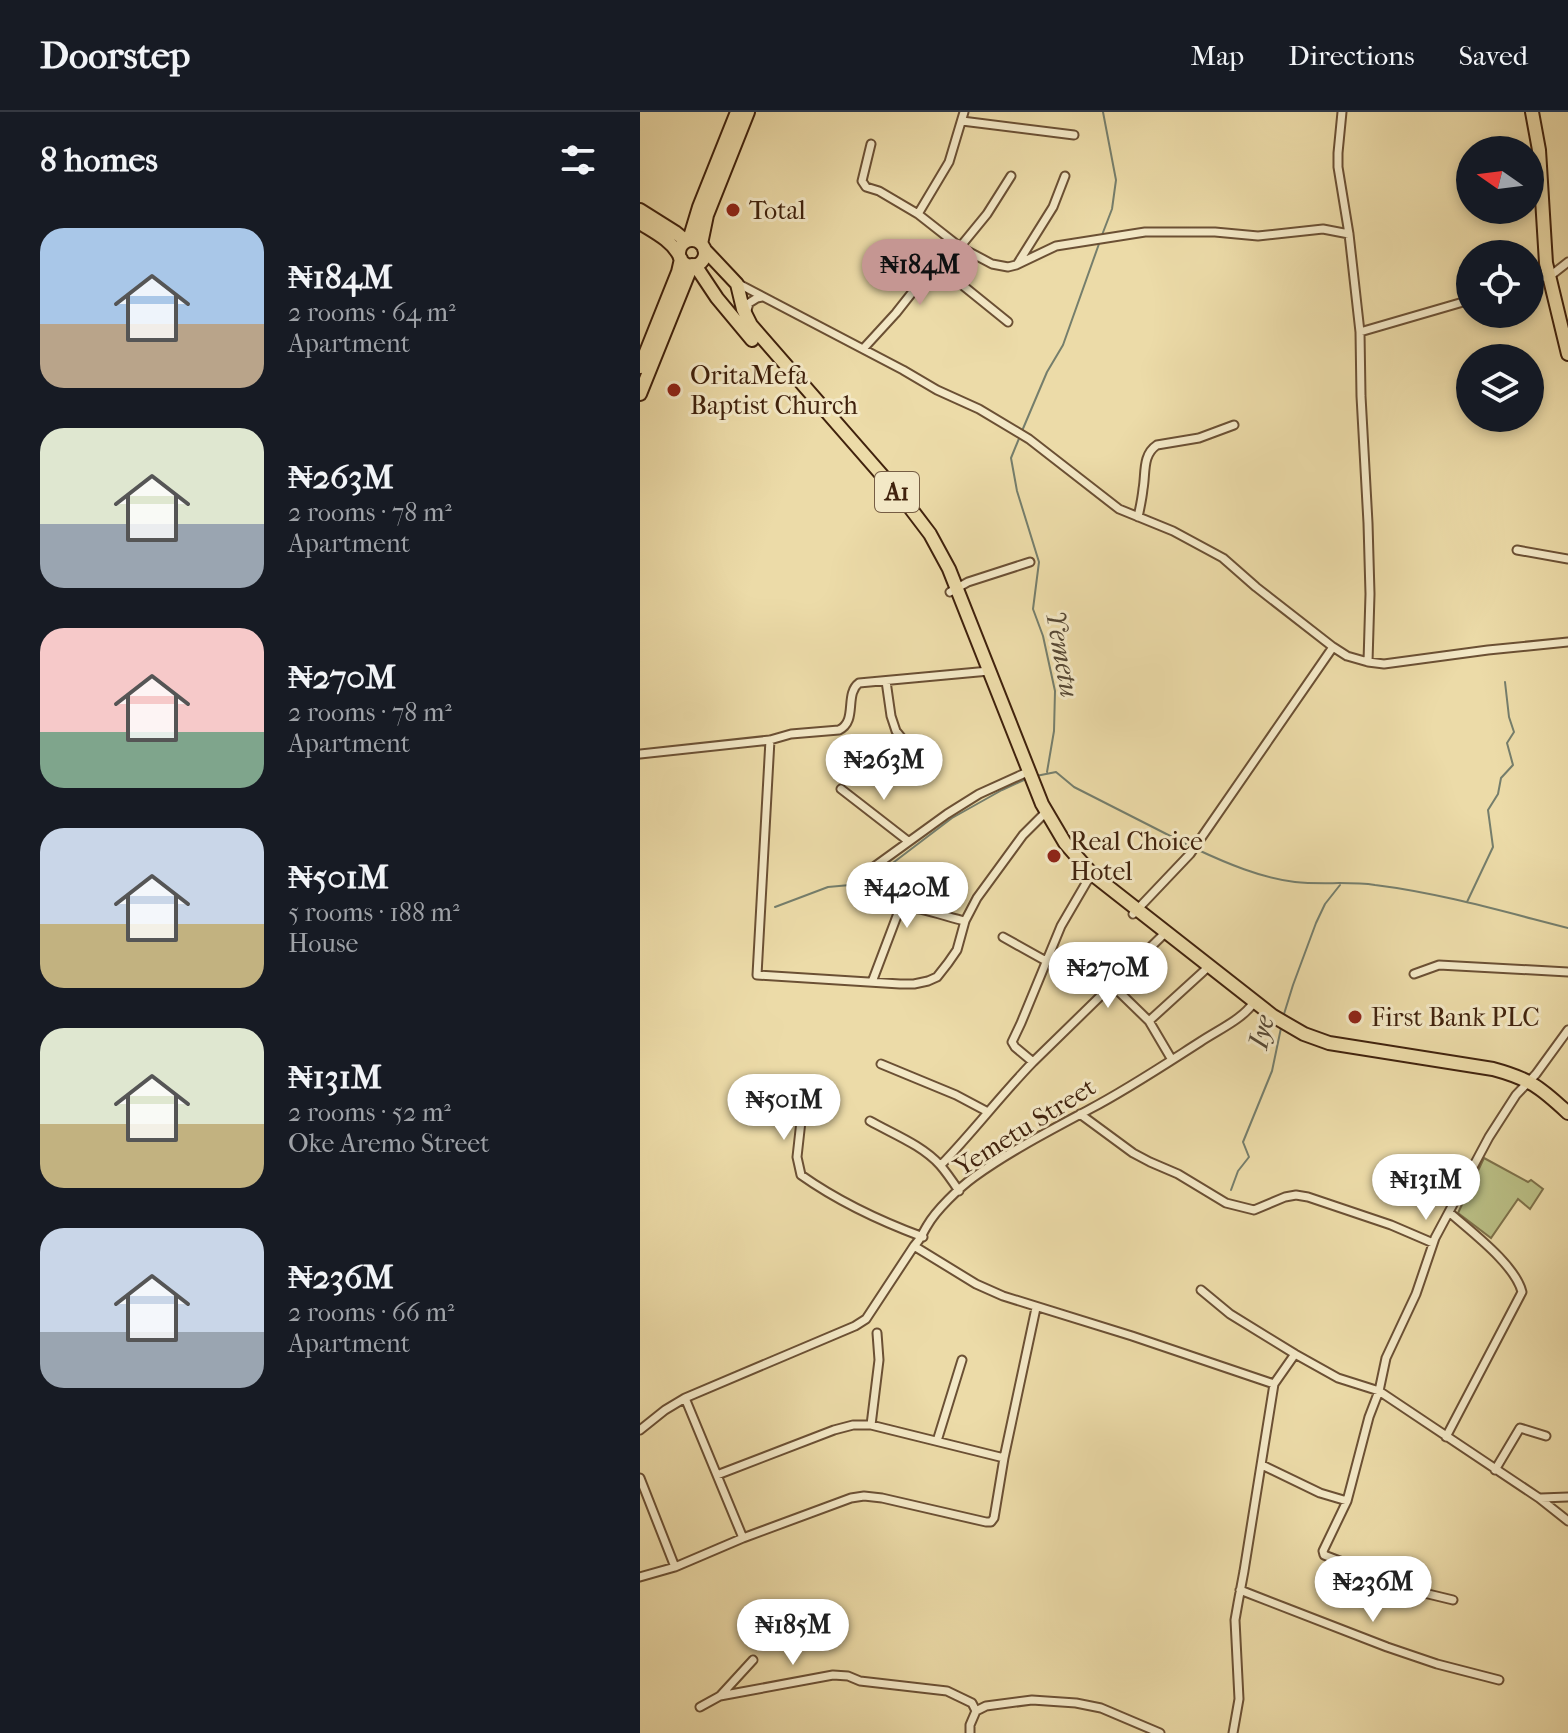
<!DOCTYPE html>
<meta charset="utf-8">
<style>
body{margin:0;font-family:"IM FELL French Canon",serif;background:#242831;color:#f1f3f6;height:100vh;display:flex;flex-direction:column;font-size:30px;white-space:nowrap}
*{box-sizing:border-box;margin:0}
p{font-size:26px;color:#9ea1a6}
.icon{flex:none;width:44px;height:44px;fill:none;stroke:currentColor;stroke-width:2;stroke-linecap:round;stroke-linejoin:round}
.map{position:relative;flex:1;overflow:hidden}
.drawer{display:flex;flex-direction:column;background:#171b24;width:640px}
.drawer>*{flex:none}
.needle{width:52px;rotate:284deg}
.tools{position:absolute;left:816px;top:24px;display:grid;gap:16px}
.tools a{display:grid;place-items:center;width:88px;height:88px;border-radius:50%;background:#171b24;box-shadow:0 4px 12px #0003;font-size:40px}
.price{position:absolute;translate:-50% -68px;padding:0 18px;border-radius:28px;background:#fff;color:#222;font-size:26px;line-height:52px;filter:drop-shadow(0 2px 4px #0008)}
.price::after{content:'';position:absolute;left:50%;top:48px;width:24px;height:18px;margin-left:-12px;background:inherit;clip-path:polygon(0 0,100% 0,50% 100%)}
.price.selected{background:#c59692;color:#111}
ul{padding:0;list-style:none}
li{display:flex;align-items:center;gap:24px;height:200px;padding:0 40px}
li span{display:grid;place-items:center;flex:none;width:224px;height:160px;border-radius:24px;color:#555}
li>.icon{margin-inline-start:auto}
span .icon{width:96px;height:96px;fill:#fffc;stroke-width:1}
li b{font-size:34px}
h2{display:flex;justify-content:space-between;align-items:center;height:96px;padding:0 40px;font-size:34px}
header{display:flex;align-items:center;gap:48px;box-sizing:border-box;height:112px;padding:0 40px;background:#171b24;border-bottom:2px solid #363941}
header strong{font-size:38px}
nav{display:flex;gap:44px;margin-inline-start:auto;font-size:28px}
main{display:flex;flex:1;min-height:0}
.map>svg:first-child{display:block}
.green{fill:#babf85;stroke:#7d7049;stroke-width:2}
.lines{fill:none;stroke-linecap:round;stroke-linejoin:round}
.stream{stroke:#757e6c;stroke-width:2}
.minor-casing{stroke:#6b5034;stroke-width:11}
.trunk-casing{stroke:#40220d;stroke-width:16}
.minor{stroke:#f3e8c6;stroke-width:7}
.trunk{stroke:#ecdba8;stroke-width:12}
.poi-dot{fill:#8f2418;stroke:#f3e8c6;stroke-width:3}
.labels{text-anchor:middle;dominant-baseline:central;stroke-width:6;stroke-linejoin:round;paint-order:stroke}
.shield{fill:#f3e8c6;stroke:#765d44;stroke-width:2}
.shield-label{font-size:24px;font-weight:bold;fill:#40220d}
.poi-label{font-size:26px;fill:#40220d;stroke:#f3e8c6;text-anchor:start}
.street-label{font-size:26px;fill:#40220d;stroke:#f3e8c6}
.water-label{font-size:28px;font-style:italic;fill:#564835;stroke:#f3e8c6}
</style>
<header>
<strong>Doorstep</strong>
<nav><a>Map</a><a>Directions</a><a>Saved</a></nav>
</header>
<main>
<section class="drawer">
<h2>8 homes<svg class="icon" aria-label="filters" viewBox="0 0 24 24"><path d="M4 7h16M4 17h16"/><circle cx="9" cy="7" r="2"/><circle cx="15" cy="17" r="2"/></svg></h2>
<ul>
<li><span style="background:linear-gradient(#a9c7e8 60%,#b9a48a 0)"><svg class="icon" aria-label="home" viewBox="0 0 24 24"><path d="M3 11l9-7 9 7M6 9v11h12V9"/></svg></span><div><b>₦184M</b><p>2 rooms · 64 m²</p><p>Apartment</p></div></li>
<li><span style="background:linear-gradient(#dfe7d0 60%,#9aa5b1 0)"><svg class="icon" aria-label="home" viewBox="0 0 24 24"><path d="M3 11l9-7 9 7M6 9v11h12V9"/></svg></span><div><b>₦263M</b><p>2 rooms · 78 m²</p><p>Apartment</p></div></li>
<li><span style="background:linear-gradient(#f6c9c9 65%,#7fa58c 0)"><svg class="icon" aria-label="home" viewBox="0 0 24 24"><path d="M3 11l9-7 9 7M6 9v11h12V9"/></svg></span><div><b>₦270M</b><p>2 rooms · 78 m²</p><p>Apartment</p></div></li>
<li><span style="background:linear-gradient(#c9d6e8 60%,#c2b280 0)"><svg class="icon" aria-label="home" viewBox="0 0 24 24"><path d="M3 11l9-7 9 7M6 9v11h12V9"/></svg></span><div><b>₦501M</b><p>5 rooms · 188 m²</p><p>House</p></div></li>
<li><span style="background:linear-gradient(#dfe7d0 60%,#c2b280 0)"><svg class="icon" aria-label="home" viewBox="0 0 24 24"><path d="M3 11l9-7 9 7M6 9v11h12V9"/></svg></span><div><b>₦131M</b><p>2 rooms · 52 m²</p><p>Oke Aremo Street</p></div></li>
<li><span style="background:linear-gradient(#c9d6e8 65%,#9aa5b1 0)"><svg class="icon" aria-label="home" viewBox="0 0 24 24"><path d="M3 11l9-7 9 7M6 9v11h12V9"/></svg></span><div><b>₦236M</b><p>2 rooms · 66 m²</p><p>Apartment</p></div></li>
</ul>
</section>
<div class="map">
<svg width="928" height="1621" viewBox="0 0 928 1621">
<rect width="100%" height="100%" fill="#ecdba8"/>
<filter id="stains"><feTurbulence type="fractalNoise" baseFrequency=".0025" numOctaves="4"/><feColorMatrix values="0 0 0 0 .2 0 0 0 0 .09 0 0 0 0 .02 0 0 0 .5 -.17"/></filter>
<radialGradient id="worn" r=".72"><stop offset=".6" stop-color="#630" stop-opacity="0"/><stop offset="1" stop-color="#630" stop-opacity=".3"/></radialGradient>
<path class="green" d="M844 1046 888 1070 891 1068 903 1077 890 1097 878 1087 851 1126 818 1101Z"/>
<g class="lines">
<path class="stream" d="M462 123 472 97 476 68 463 0
M382 319 407 260 423 233 460 129
M380 324 371 346 377 379 399 450 393 497 403 524 415 579 414 619 407 660
M396 664 416 660 434 675 550 734
M556 737C586 751 621 766 655 770 682 773 709 769 735 773 800 781 865 800 928 816
M827 790 853 735 848 698 858 682 861 666 873 653 867 631 874 620 869 605 865 570
M135 795 188 775 210 773 237 763 312 706 362 678 386 667
M644 902 653 873 676 811 685 792 700 773
M591 1078 598 1059 609 1045 603 1030 632 959 641 916"/>
<g class="minor-casing">
<path id="minor" d="M702 0 698 41V55L709 122 720 220 721 284 728 411 730 482 728 550
M322 9 434 23
M231 32 222 69 226 75 239 79 278 102 320 135 352 152 368 155 376 153 416 134 505 120H575L618 124 683 117 709 122
M278 102 309 50 324 0
M320 135 347 102 371 64
M295 151 368 210
M378 151 413 95 425 64
M890 170 914 161 928 150
M97 171 263 258 297 278 339 297 389 327 479 397 533 419 583 446 616 475 693 535 707 544 728 550 744 552 848 538 928 530
M106 202 109 191 117 186 122 185
M720 220 830 188
M223 237 256 201 312 130
M498 405C500 396 502 387 503 377 506 361 502 343 517 333L559 326 594 313
M877 438 928 447
M310 480 328 470 390 450
M246 569 251 604 256 619 269 635
M130 628 117 863 260 872H274L288 869 297 865 308 851 317 838 325 809 337 786 383 723 402 704
M0 642 130 628 151 622 199 618C218 609 204 582 219 571L349 559
M201 677 268 729
M220 765 307 702 339 682 383 662
M493 802 550 742 693 535
M363 825 406 849
M774 862 799 853 928 860
M232 870 260 796C274 792 309 806 325 809
M472 873 509 909 532 948
M509 909 565 858
M393 950 522 824
M241 952 316 983 348 1000
M162 1000 157 1045 161 1063C199 1090 240 1109 283 1125
M440 1002 493 1041 510 1050 538 1062 586 1091 614 1098 645 1085 656 1083 668 1085 751 1113 793 1131
M230 1009C253 1022 282 1033 300 1053 307 1061 313 1070 319 1079
M301 1053C333 1020 361 983 393 950L375 935 372 930 381 911 421 814 449 766
M274 1134 336 1172 363 1184 492 1224 634 1272
M561 1178 590 1202 655 1242
M45 1286 103 1426
M231 1313 239 1248 237 1221
M0 1318 25 1298 45 1286 215 1214 226 1207 274 1134C281 1127 282 1122 287 1114 296 1098 319 1076 334 1065 370 1039 411 1018 450 997 488 977 524 953 560 930 578 918 603 907 614 890
M806 1325 882 1180C875 1152 830 1119 809 1100
M297 1329 322 1248
M622 1353 680 1381 707 1389
M855 1358 880 1316 906 1324
M77 1363 194 1318 213 1313H231L364 1346
M0 1366 35 1455
M901 1386 928 1385
M0 1465 35 1455 103 1426 211 1386 224 1384 242 1386 346 1410H351L354 1406 364 1346 396 1196
M600 1478 747 1535 797 1552 859 1568
M813 1488 751 1473 710 1453 684 1443 683 1439 707 1389 729 1305 739 1279 746 1246 776 1182 795 1126 849 1025 876 983 896 962 928 918
M80 1584 193 1563 208 1564 220 1569 307 1579 332 1591 336 1599
M60 1595 80 1584 113 1548
M330 1621V1613L336 1599 346 1594 392 1588 436 1591 461 1596 520 1621
M593 1621 599 1587 595 1508 598 1491 604 1459 634 1272 655 1242 698 1266 739 1279 899 1386 928 1409"/>
</g>
<g class="trunk-casing">
<path id="trunk" d="M892 0 899 38 906 151 928 242
M0 98 35 120 46 129
M0 111C14 120 31 128 39 143
M49 128 59 95 97 0
M39 141a13 13 0 1 1 26 0a13 13 0 1 1-26 0Z
M61 132 67 103 108 0
M64 137 97 172 103 197 111 213 268 393 290 422 309 457 402 692 425 731 452 762 633 904 664 922 689 931 853 957C890 967 900 975 928 1001
M55 153 77 186 112 228
M0 255 38 160 41 147
M0 282 52 153"/>
</g>
<use href="#minor" class="minor"/>
<use href="#trunk" class="trunk"/>
</g>
<g class="poi-dot">
<circle cx="93" cy="98" r="8"/>
<circle cx="34" cy="278" r="8"/>
<circle cx="414" cy="744" r="8"/>
<circle cx="715" cy="905" r="8"/>
</g>
<g class="labels">
<rect class="shield" x="235" y="360" width="44" height="40" rx="6"/>
<g class="shield-label">
<text x="257" y="380">A1</text>
</g>
<g class="poi-label">
<text x="109" y="98">Total</text>
<text x="50" y="263">OritaMefa<tspan x="50" dy="30">Baptist Church</tspan></text>
<text x="430" y="729">Real Choice<tspan x="430" dy="30">Hotel</tspan></text>
<text x="731" y="905">First Bank PLC</text>
</g>
<g class="street-label">
<text transform="translate(385 1015) rotate(-32)">Yemetu Street</text>
</g>
<g class="water-label">
<text transform="translate(423 542) rotate(80)">Yemetu</text>
<text transform="translate(621 920) rotate(-77)">Iye</text>
</g>
</g>
<rect width="100%" height="100%" filter="url(#stains)"/>
<rect width="100%" height="100%" fill="url(#worn)"/>
</svg>
<div class="tools">
<a><svg class="needle" viewBox="-14 -14 28 28"><path d="M0-13l5 13h-10z" fill="#e53935"/><path d="M0 13l5-13h-10z" fill="#9ea1a6"/></svg></a>
<a><svg class="icon" aria-label="locate" viewBox="0 0 24 24"><circle cx="12" cy="12" r="6"/><path d="M12 2v4M12 18v4M2 12h4M18 12h4"/></svg></a>
<a><svg class="icon" aria-label="layers" viewBox="0 0 24 24"><path d="M12 4l9 5-9 5-9-5zM3 14l9 5 9-5"/></svg></a>
</div>
<b class="price selected" style="left:280px;top:195px">₦184M</b>
<b class="price" style="left:244px;top:690px">₦263M</b>
<b class="price" style="left:267px;top:818px">₦420M</b>
<b class="price" style="left:468px;top:898px">₦270M</b>
<b class="price" style="left:144px;top:1030px">₦501M</b>
<b class="price" style="left:786px;top:1110px">₦131M</b>
<b class="price" style="left:733px;top:1512px">₦236M</b>
<b class="price" style="left:153px;top:1555px">₦185M</b>
</div>
</main>
